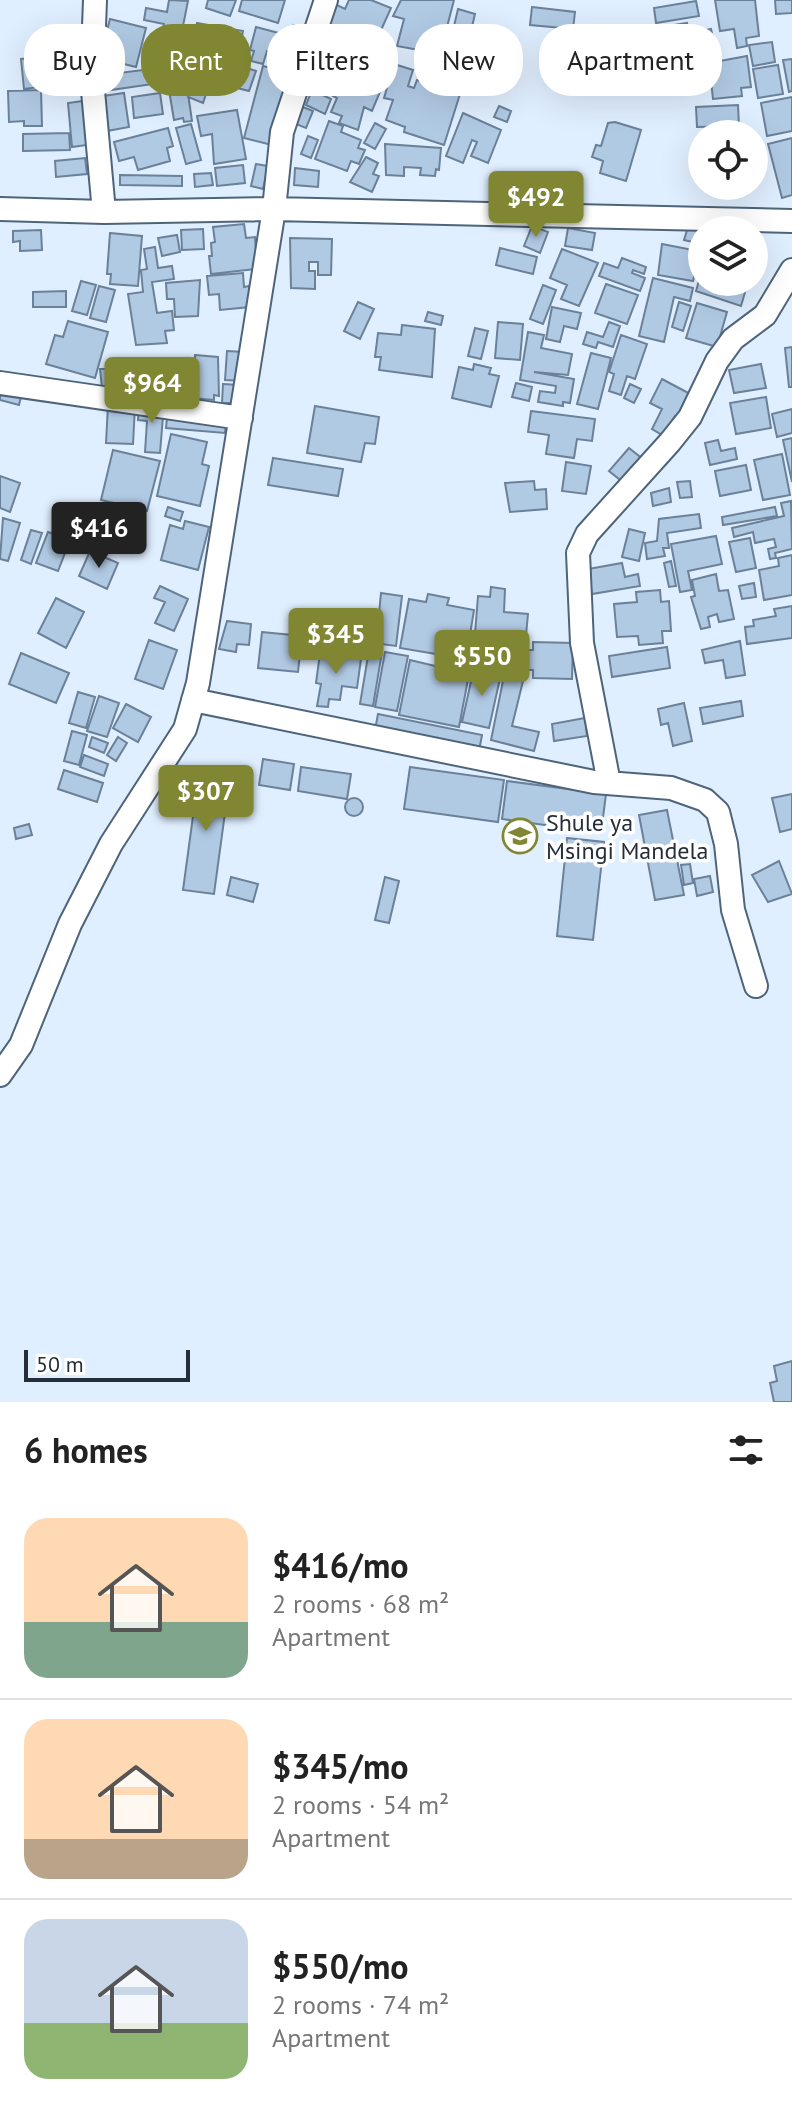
<!DOCTYPE html>
<meta charset="utf-8">
<style>
body{margin:0;font-family:"PT Sans",sans-serif;background:#f2f2f2;color:#222;height:100vh;display:flex;flex-direction:column;font-size:30px;white-space:nowrap}
*{box-sizing:border-box;margin:0}
p{font-size:26px;color:#767676}
.icon{flex:none;width:44px;height:44px;fill:none;stroke:currentColor;stroke-width:2;stroke-linecap:round;stroke-linejoin:round}
.map{position:relative;height:1402px;overflow:hidden}
.panel{display:flex;flex-direction:column;background:#fff;flex:1}
.panel>*{flex:none}
.hud{position:absolute;left:24px;top:24px;width:744px;height:72px;display:flex;gap:16px}
.buttons{position:absolute;left:688px;top:120px;display:grid;gap:16px}
.buttons a{display:grid;place-items:center;width:80px;height:80px;border-radius:50%;background:#fff;box-shadow:0 8px 32px #0002;font-size:40px}
.scale{position:absolute;left:24px;bottom:20px;width:166px;box-sizing:border-box;padding-left:8px;border:4px solid #252e38;border-top:0;font-size:22px;line-height:28px;white-space:nowrap;color:#252e38;-webkit-text-stroke:6px #fff;paint-order:stroke}
.price{position:absolute;translate:-50% -68px;padding:0 18px;border-radius:8px;background:#818632;color:#fff;font-size:26px;line-height:52px;filter:drop-shadow(0 2px 4px #0008)}
.price::after{content:'';position:absolute;left:50%;top:48px;width:24px;height:18px;margin-left:-12px;background:inherit;clip-path:polygon(0 0,100% 0,50% 100%)}
.price.current{background:#222;color:#fff}
ul{padding:0;list-style:none}
li{display:flex;align-items:center;gap:24px;height:200px;padding:0 24px}
li+li{border-top:2px solid #e0e0e0}
li span{display:grid;place-items:center;flex:none;width:224px;height:160px;border-radius:24px;color:#555}
li>.icon{margin-inline-start:auto}
span .icon{width:96px;height:96px;fill:#fffc;stroke-width:1}
li b{font-size:34px}
h2{display:flex;justify-content:space-between;align-items:center;height:96px;padding:0 24px;font-size:34px}
.pill{padding:0 28px;border-radius:32px;background:#fff;box-shadow:0 8px 32px #0002;font-size:28px;line-height:72px}
.pill.current{background:#818632;color:#fff}
.map>svg:first-child{display:block}
.building{fill:#b1cae4;stroke:#6a8199;stroke-width:2}
.lines{fill:none;stroke-linecap:round;stroke-linejoin:round}
.minor-casing{stroke:#4e647b;stroke-width:26}
.minor{stroke:#fff;stroke-width:22}
.labels{text-anchor:middle;dominant-baseline:central;stroke-width:7;stroke-linejoin:round;paint-order:stroke}
.poi-label{font-size:24px;fill:#252e38;stroke:#fff;text-anchor:start}
</style>
<div class="map">
<svg width="792" height="1402" viewBox="0 0 792 1402">
<rect width="100%" height="100%" fill="#e0efff"/>
<path class="building" d="M169 0 188 1 181 36 162 32 164 24 144 20 146 8 167 12Z
M208 0H236L230 16 206 8Z
M242 0H285L278 23 239 11Z
M349 0H371L391 8 368 59 320 39 335 4 345 9Z
M401 0H454L447 27 471 33 463 64 444 59 446 55 397 46 404 19 393 16Z
M715 0H755L759 36 746 38 747 46 737 48 734 29 720 31Z
M775 0H792V13L776 14Z
M696 1 699 16 656 23 654 8Z
M532 7 575 12 573 29 530 25Z
M458 9 475 14 471 31 454 26Z
M110 19 146 28 136 67 100 58Z
M197 23 243 31 238 57 214 52 212 59 183 54 188 29 195 31Z
M687 23 690 38 678 40 680 51 662 53 661 27Z
M293 25 308 30 297 67 284 64 285 60 278 59 279 54 267 51 263 64 251 61 254 51 250 50 256 27 290 36Z
M476 28 494 30 492 41 500 42 499 54 471 51Z
M711 29 716 50 699 53 695 32Z
M575 32 643 48 637 78 585 68 587 59 570 56Z
M162 39 171 41 167 57 158 55Z
M772 42 775 62 753 66 749 45Z
M694 51 697 62 706 60 708 73 671 75 667 56Z
M85 53 86 83 61 84 60 55Z
M54 56 57 85 24 89 21 59Z
M747 56 751 87 741 88 742 96 713 99 709 63Z
M324 57 338 63 334 72 320 66Z
M792 59V91L789 92 783 60Z
M428 60 466 70 463 81 425 71Z
M197 61 240 70 235 87 220 82 218 91 208 88 203 103 188 97 192 84 187 82Z
M350 61 376 71 374 75 385 80 372 111 364 107 358 130 339 123 342 116 331 112 337 98 333 96Z
M394 64 413 70 408 86 414 88 417 80 460 94 444 145 404 132 405 127 386 120 393 100 384 98Z
M778 65 783 94 758 98 753 69Z
M184 66 192 121 184 122 183 118 174 120 167 78 173 77 171 68Z
M263 66 292 73 272 145 244 138Z
M244 67 256 71 249 91 237 88Z
M151 69 153 84 104 91 102 75Z
M318 71 336 78 330 93 311 86Z
M41 90 42 126H24V121L9 122 8 91Z
M312 90 331 99 325 114 306 105Z
M124 93 129 127 107 131 103 96Z
M160 93 163 114 134 118 132 97Z
M792 97V131L767 136 761 103Z
M83 101 87 145 72 147 68 103Z
M738 105 739 126 697 127 696 107Z
M499 106 511 111 507 122 494 117Z
M303 107 313 111 306 128 296 124Z
M237 110 246 159 214 164 212 134 201 136 197 116Z
M463 113 501 130 488 163 471 156 477 142 472 140 463 163 446 156Z
M329 121 343 126 341 132 361 140 358 148 365 150 359 164 351 161 347 171 315 159Z
M615 122 641 130 626 181 600 173 603 161 592 157 596 145 601 146 608 123Z
M375 123 386 129 375 149 364 143Z
M191 124 201 160 186 164 176 128Z
M168 128 173 146 167 148 170 161 138 170 134 157 119 161 114 142Z
M69 133 70 150 23 151V134Z
M308 136 318 140 311 158 301 154Z
M792 138V195L782 198 768 144Z
M385 144 441 148 439 170 436 169 435 176 420 175 421 168 404 167V176L386 175Z
M366 157 378 163 373 174 379 176 372 192 350 182Z
M85 158 87 174 56 177 55 161Z
M256 164 268 166 263 189 251 186Z
M243 165 245 183 217 186 215 168Z
M295 168 319 171 318 187 294 185Z
M211 173 213 185 195 187 194 174Z
M120 175 182 176V186L120 185Z
M244 224 246 238 255 237 257 269 211 274 209 256H212L211 243 215 242 213 227Z
M532 226 548 232 540 253 524 246Z
M688 227 702 230 701 244 684 240Z
M568 228 595 233 592 250 565 246Z
M203 229 204 249 182 250 181 230Z
M41 230 42 250 20 251V241L13 242V231Z
M110 233 142 236 138 286 110 284 111 274H107Z
M177 235 180 252 162 256 158 238Z
M290 238 332 239 331 275H318V262H309V271H315V289L291 288Z
M662 244 693 250 691 259 698 261 693 281 658 275Z
M155 247 158 268 172 266 174 279 152 282 157 313 172 311 174 330 165 331 167 343 136 345 128 294 143 292 141 270 147 269 144 249Z
M500 248 537 257 533 274 496 265Z
M562 249 598 263 579 306 561 299 567 285 550 278Z
M622 258 646 267 644 274 633 270 632 273 645 278 640 291 599 276 604 263 618 268Z
M702 270V282H748L741 306 696 291Z
M243 273 244 287 249 286 250 307 220 310 219 294 209 295 207 276Z
M653 278 693 288 690 301 674 297 664 342 639 336Z
M200 280 198 316 175 317 174 299H167L166 283Z
M81 281 96 285 87 315 72 311Z
M606 284 638 295 627 324 595 313Z
M543 285 556 290 543 324 530 319Z
M99 286 115 290 106 322 90 318Z
M66 291V307H33V292Z
M358 302 374 309 360 339 344 331Z
M679 302 691 306 683 331 672 327Z
M697 303 727 312 717 347 686 338Z
M552 307 581 313 577 329 564 326 560 342 546 339Z
M428 312 443 316 441 325 425 321Z
M68 321 108 332 95 378 46 364 55 335 63 337Z
M498 322 523 324 520 360 495 358Z
M609 322 620 326 613 347 598 342 596 348 583 344 587 332 603 337Z
M402 325 435 329 432 377 379 370 381 357H375L378 333 401 335Z
M475 328 488 331 481 359 468 356Z
M528 332 544 335 541 348 572 354 568 375 534 372 574 379 570 403 563 402V406L538 402 540 391 555 393 556 386 520 380Z
M621 335 647 344 635 379 627 376 621 395 609 391 614 374 609 372Z
M792 347V387H789L785 348Z
M227 351 244 352 242 381 225 380Z
M591 353 611 358 598 409 577 404Z
M195 355 218 357 219 396 214 395V400L191 398 193 382H186L188 358 195 359Z
M163 358 165 387 103 397 100 369H109L108 363Z
M474 364 491 368 489 374 499 376 491 407 452 398 459 367 473 370Z
M761 364 766 388 734 393 729 370Z
M0 379 24 384 19 405 0 400Z
M662 379 694 396 681 419 675 416 664 436 652 429 662 409 650 403Z
M516 383 532 387 529 401 512 397Z
M223 384 239 385 238 403H222Z
M630 384 641 389 634 403 624 398Z
M766 397 771 428 736 434 730 403Z
M139 402 164 404 160 453 145 452 147 421 138 420Z
M108 405 135 406 133 444 106 443Z
M315 406 379 417 375 444 365 443 361 462 307 453Z
M168 407 227 412 225 433 166 428Z
M792 409V433L777 437 772 414Z
M531 411 595 419 592 441 577 439 574 458 546 454 549 435 528 432Z
M171 434 207 442 202 464 209 466 200 506 157 496Z
M792 438V482L783 440Z
M718 440 721 451 735 448 737 459 710 465 705 443Z
M629 448 644 460 624 483 609 471Z
M113 450 160 461 147 511 101 500Z
M782 454 790 495 763 500 754 460Z
M273 458 343 469 338 496 268 485Z
M566 462 591 466 586 494 562 491Z
M746 465 751 490 720 496 715 471Z
M0 476 20 483 10 512 0 508Z
M534 481 535 490 546 489 547 509 510 512 505 483Z
M690 481 692 497 680 498 677 482Z
M669 488 671 502 653 506 651 493Z
M791 501 792 549 775 553 776 558 770 559 768 549 776 547 774 539 755 543 753 532 734 537 732 528 784 516 781 503Z
M168 507 183 512 180 521 165 516Z
M775 507 777 516 723 525 722 517Z
M699 514 701 528 667 533 669 548H663L665 556 647 559 645 543 657 541 659 519Z
M3 518 20 523 8 561 0 559Z
M185 521 209 527 198 570 161 560 170 525 183 529Z
M629 529 645 533 639 561 622 557Z
M31 530 42 533 31 564 21 560Z
M48 532 70 540 58 571 36 563Z
M716 536 722 564 688 571 692 590 680 592 671 544Z
M750 538 756 568 736 572 729 542Z
M90 551 118 563 107 589 79 576Z
M792 555V595L764 600 759 570 779 566 778 558Z
M671 561 676 586 669 587 664 563Z
M622 563 625 577 638 574 640 586 592 594 588 569Z
M716 574 719 591 728 590 734 619 719 622 717 614 708 617 710 627 701 629 691 597 695 596 692 580Z
M754 583 756 597 742 599 739 586Z
M160 586 188 599 174 631 155 623 165 602 154 598Z
M491 587 505 589 504 612 528 614 525 646 516 645 514 664 473 659 478 596 490 597Z
M660 590 661 602 669 601 671 631H662L663 643 639 645 638 636 617 637 614 604 637 602 636 592Z
M381 593 402 596 396 646 365 642 368 623 378 624Z
M428 594 449 598 447 605 474 610 466 659 400 648 409 599 426 602Z
M56 598 84 612 66 648 38 633Z
M792 606V638L747 644 745 627 754 626 753 620 776 616 774 609Z
M227 621 251 624 249 645 237 644 236 652 219 649Z
M262 632 302 636 298 672 258 668Z
M149 640 177 650 163 689 135 679Z
M740 641 745 675 726 678 723 660 705 663 702 650Z
M533 642 573 643 572 679 533 678V670H519L520 650H533Z
M667 647 670 668 612 677 609 656Z
M369 650 382 652 373 706 360 704Z
M385 652 408 656 397 711 375 707Z
M21 653 69 673 56 703 9 684Z
M320 653 361 659 357 688 342 686 340 700 329 699 328 707 317 706 321 684 316 683Z
M410 660 469 674 459 727 399 715Z
M474 668 501 674 489 728 462 722Z
M504 676 523 681 512 726 539 732 534 751 491 740Z
M78 692 95 697 86 728 69 723Z
M99 696 119 703 107 737 87 731Z
M741 701 743 716 703 724 700 708Z
M684 703 692 741 673 746 668 723 661 725 658 709Z
M126 704 151 717 138 742 113 728Z
M378 714 482 735 479 751 375 730Z
M585 718 587 736 554 741 552 724Z
M72 731 87 735 79 765 64 761Z
M92 737 108 743 104 753 89 747Z
M118 737 127 743 116 761 107 755Z
M84 755 108 764 104 776 80 767Z
M263 759 294 764 290 790 259 785Z
M301 767 351 774 347 799 298 791Z
M410 767 504 780 498 822 404 809Z
M64 770 103 783 97 802 58 789Z
M199 772 230 776 214 894 183 890Z
M507 781 606 794 601 833 502 819Z
M792 794V829L780 832 772 798Z
M345 807a9 9 0 1 1 18 0a9 9 0 1 1-18 0Z
M667 810 684 895 655 900 639 815Z
M29 824 32 835 16 839 14 828Z
M567 838 604 842 593 940 557 936Z
M779 861 792 894 768 902 752 875Z
M690 864 693 883 684 885 681 865Z
M710 876 713 892 697 896 694 879Z
M231 877 258 884 253 902 227 895Z
M385 877 399 881 389 923 375 920Z
M792 1361V1402H774L770 1383 777 1381 774 1366Z"/>
<g class="lines">
<g class="minor-casing">
<path id="minor" d="M95 0 92 80 104 212
M0 209 104 212 274 209 792 221
M0 383 241 418
M193 700 594 782 671 788 705 800 718 812 726 844 733 910 756 986
M609 783 582 643 578 553 587 534 670 442 690 417 717 361 733 339 765 315 792 270
M0 1075 21 1045 70 924 111 844 185 729 198 683 274 209 282 132 326 0"/>
</g>
<use href="#minor" class="minor"/>
</g>
<defs>
<g id="school-ring" transform="scale(1.8)"><circle r="9.5" fill="#fff" stroke="#818632" stroke-width="1.5"/><path d="M0-5L7-2L0 1L-7-2ZM-4 1L0 2.5L4 1V4Q0 6-4 4Z" fill="#818632"/></g>
</defs>
<g fill-rule="evenodd">
<use href="#school-ring" x="520" y="836"/>
</g>
<g class="labels">
<g class="poi-label">
<text x="546" y="822">Shule ya<tspan x="546" dy="28">Msingi Mandela</tspan></text>
</g>
</g>
</svg>
<div class="buttons">
<a><svg class="icon" aria-label="locate" viewBox="0 0 24 24"><circle cx="12" cy="12" r="6"/><path d="M12 2v4M12 18v4M2 12h4M18 12h4"/></svg></a>
<a><svg class="icon" aria-label="layers" viewBox="0 0 24 24"><path d="M12 4l9 5-9 5-9-5zM3 14l9 5 9-5"/></svg></a>
</div>
<div class="scale">50 m</div>
<b class="price" style="left:536px;top:239px">$492</b>
<b class="price" style="left:152px;top:425px">$964</b>
<b class="price current" style="left:99px;top:570px">$416</b>
<b class="price" style="left:336px;top:676px">$345</b>
<b class="price" style="left:482px;top:698px">$550</b>
<b class="price" style="left:206px;top:833px">$307</b>
<div class="hud">
<a class="pill">Buy</a>
<a class="pill current">Rent</a>
<a class="pill">Filters</a>
<a class="pill">New</a>
<a class="pill">Apartment</a>
</div>
</div>
<section class="panel">
<h2>6 homes<svg class="icon" aria-label="filters" viewBox="0 0 24 24"><path d="M4 7h16M4 17h16"/><circle cx="9" cy="7" r="2"/><circle cx="15" cy="17" r="2"/></svg></h2>
<ul>
<li><span style="background:linear-gradient(#ffd9b3 65%,#7fa58c 0)"><svg class="icon" aria-label="home" viewBox="0 0 24 24"><path d="M3 11l9-7 9 7M6 9v11h12V9"/></svg></span><div><b>$416/mo</b><p>2 rooms · 68 m²</p><p>Apartment</p></div></li>
<li><span style="background:linear-gradient(#ffd9b3 75%,#b9a48a 0)"><svg class="icon" aria-label="home" viewBox="0 0 24 24"><path d="M3 11l9-7 9 7M6 9v11h12V9"/></svg></span><div><b>$345/mo</b><p>2 rooms · 54 m²</p><p>Apartment</p></div></li>
<li><span style="background:linear-gradient(#c9d6e8 65%,#8fb573 0)"><svg class="icon" aria-label="home" viewBox="0 0 24 24"><path d="M3 11l9-7 9 7M6 9v11h12V9"/></svg></span><div><b>$550/mo</b><p>2 rooms · 74 m²</p><p>Apartment</p></div></li>
</ul>
</section>
